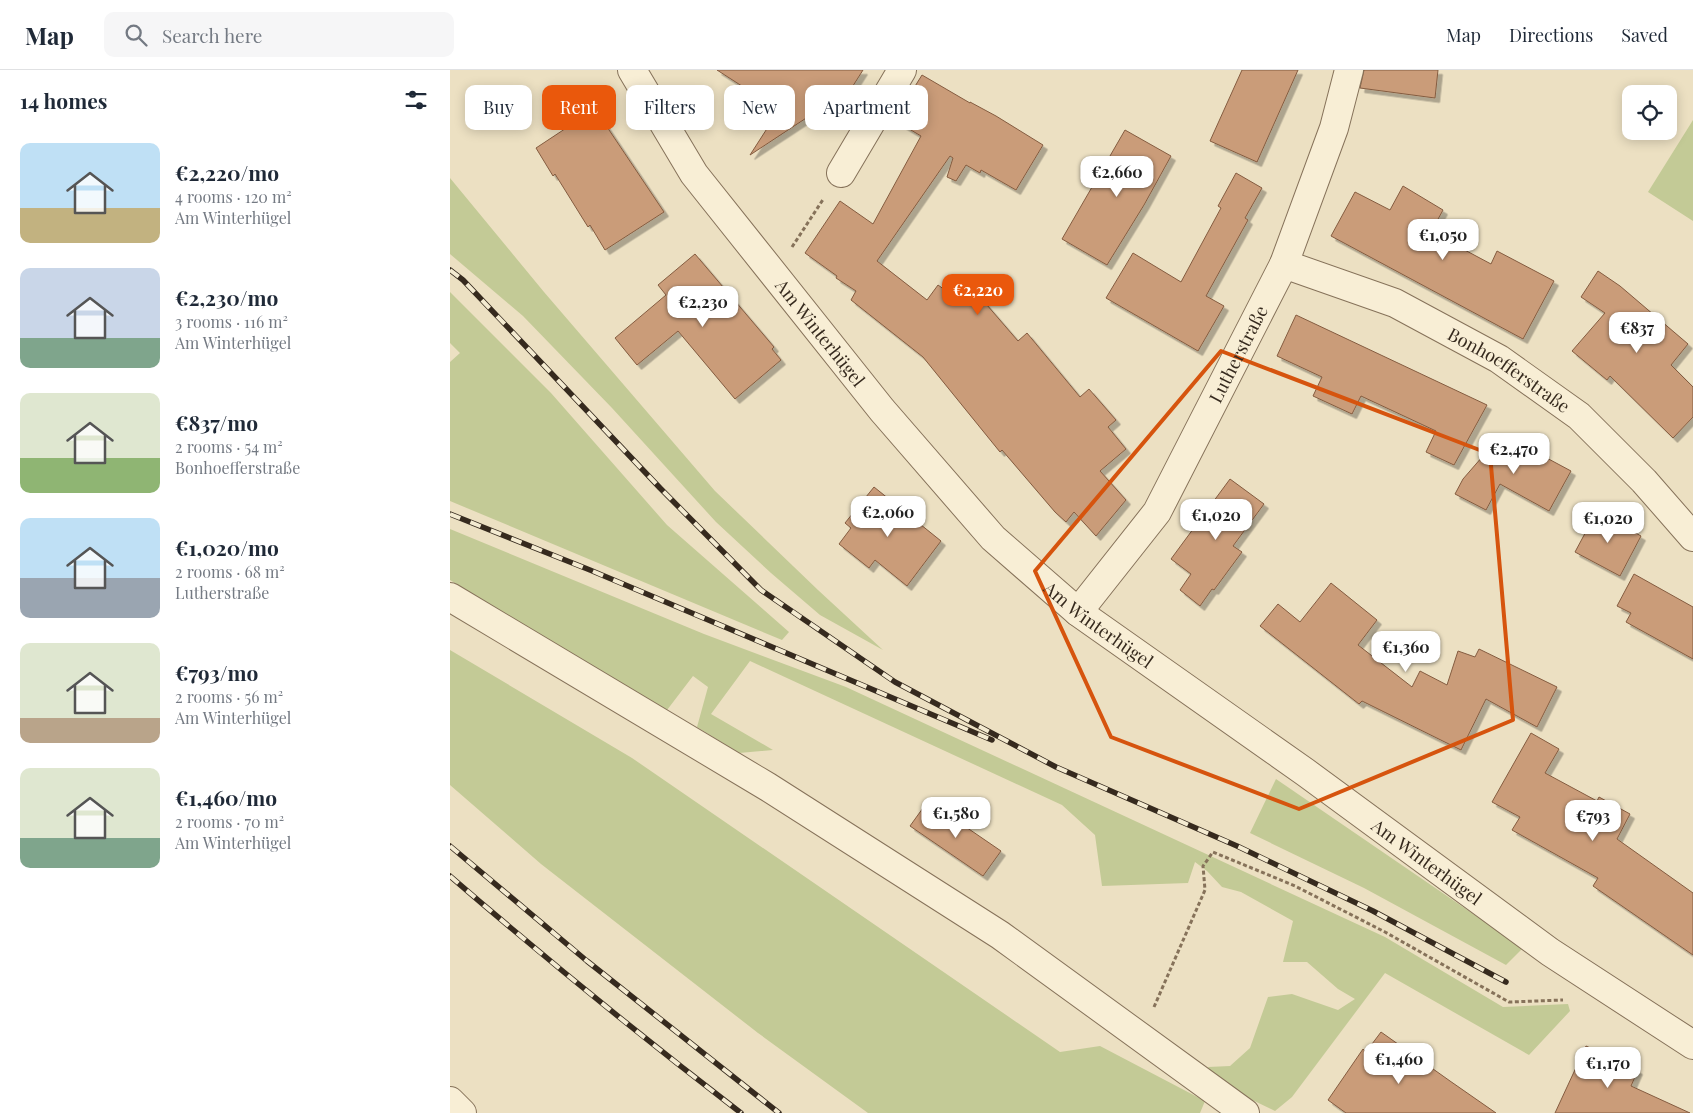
<!DOCTYPE html>
<meta charset="utf-8">
<style>
body{margin:0;font-family:"Playfair Display",serif;background:#f6f6f7;color:#1f2937;height:100vh;display:flex;flex-direction:column;font-size:19px;white-space:nowrap}
*{box-sizing:border-box;margin:0}
p{font-size:16px;color:#747a83}
.icon{flex:none;width:28px;height:28px;fill:none;stroke:currentColor;stroke-width:2;stroke-linecap:round;stroke-linejoin:round}
.map{position:relative;flex:1;overflow:hidden}
.panel{display:flex;flex-direction:column;background:#fff;width:450px}
.panel>*{flex:none}
.guide{position:absolute;left:15px;top:15px;width:475px;height:45px;display:flex;gap:10px}
.tools{position:absolute;left:1172px;top:15px;display:grid;gap:10px}
.tools a{display:grid;place-items:center;width:55px;height:55px;border-radius:10px;background:#fff;box-shadow:0 2px 12px #0003;font-size:25px}
.price{position:absolute;translate:-50% -42px;padding:0 11px;border-radius:10px;background:#fff;color:#222;font-size:16px;line-height:32px;filter:drop-shadow(0 1px 2px #0008)}
.price::after{content:'';position:absolute;left:50%;top:30px;width:15px;height:11px;margin-left:-8px;background:inherit;clip-path:polygon(0 0,100% 0,50% 100%)}
.price.on{background:#ea580c;color:#fff}
ul{padding:0;list-style:none}
li{display:flex;align-items:center;gap:15px;height:125px;padding:0 20px}
li span{display:grid;place-items:center;flex:none;width:140px;height:100px;border-radius:10px;color:#555}
li>.icon{margin-inline-start:auto}
span .icon{width:60px;height:60px;fill:#fffc;stroke-width:1}
li b{font-size:21px}
h2{display:flex;justify-content:space-between;align-items:center;height:60px;padding:0 20px;font-size:21px}
.chip{padding:0 18px;border-radius:10px;background:#fff;box-shadow:0 2px 12px #0003;font-size:18px;line-height:45px}
.chip.on{background:#ea580c;color:#fff}
header{display:flex;align-items:center;gap:30px;box-sizing:border-box;height:70px;padding:0 25px;background:#fff;border-bottom:1px solid #e0e1e3}
header strong{font-size:24px}
nav{display:flex;gap:28px;margin-inline-start:auto;font-size:18px}
.search{width:350px;height:45px;background:#f6f6f7;display:flex;align-items:center;gap:12px;box-sizing:border-box;padding:0 18px;border-radius:10px;color:#747a83;font-size:19px}
main{display:flex;flex:1;min-height:0}
.map>svg:first-child{display:block}
.green{fill:#c3ca96}
.building{fill:#ca9c79;stroke:#845c40;filter:url(#shadow)}
.lines{fill:none;stroke-linecap:round;stroke-linejoin:round}
.minor-casing{stroke:#86725a;stroke-width:30}
.path{stroke:#86725a;stroke-width:3;stroke-dasharray:4 2.5;stroke-linecap:butt}
.minor{stroke:#f8eed5;stroke-width:28}
.rail-casing{stroke:#362a1e;stroke-width:5.5}
.rail{stroke:#f4ebd1;stroke-width:4;stroke-dasharray:11;stroke-linecap:butt}
.marked{fill:none;stroke:#d6540e;stroke-width:4;stroke-linejoin:round}
.labels{text-anchor:middle;dominant-baseline:central;stroke-width:4;stroke-linejoin:round;paint-order:stroke}
.street-label{font-size:18px;fill:#362a1e;stroke:#f4ebd1}
</style>
<header>
<strong>Map</strong>
<div class="search"><svg class="icon" aria-label="search" viewBox="0 0 24 24"><circle cx="10" cy="10" r="6"/><path d="M15 15l6 6"/></svg>Search here</div>
<nav><a>Map</a><a>Directions</a><a>Saved</a></nav>
</header>
<main>
<section class="panel">
<h2>14 homes<svg class="icon" aria-label="filters" viewBox="0 0 24 24"><path d="M4 7h16M4 17h16"/><circle cx="9" cy="7" r="2"/><circle cx="15" cy="17" r="2"/></svg></h2>
<ul>
<li><span style="background:linear-gradient(#bfe0f5 65%,#c2b280 0)"><svg class="icon" aria-label="home" viewBox="0 0 24 24"><path d="M3 11l9-7 9 7M6 9v11h12V9"/></svg></span><div><b>€2,220/mo</b><p>4 rooms · 120 m²</p><p>Am Winterhügel</p></div></li>
<li><span style="background:linear-gradient(#c9d6e8 70%,#7fa58c 0)"><svg class="icon" aria-label="home" viewBox="0 0 24 24"><path d="M3 11l9-7 9 7M6 9v11h12V9"/></svg></span><div><b>€2,230/mo</b><p>3 rooms · 116 m²</p><p>Am Winterhügel</p></div></li>
<li><span style="background:linear-gradient(#dfe7d0 65%,#8fb573 0)"><svg class="icon" aria-label="home" viewBox="0 0 24 24"><path d="M3 11l9-7 9 7M6 9v11h12V9"/></svg></span><div><b>€837/mo</b><p>2 rooms · 54 m²</p><p>Bonhoefferstraße</p></div></li>
<li><span style="background:linear-gradient(#bfe0f5 60%,#9aa5b1 0)"><svg class="icon" aria-label="home" viewBox="0 0 24 24"><path d="M3 11l9-7 9 7M6 9v11h12V9"/></svg></span><div><b>€1,020/mo</b><p>2 rooms · 68 m²</p><p>Lutherstraße</p></div></li>
<li><span style="background:linear-gradient(#dfe7d0 75%,#b9a48a 0)"><svg class="icon" aria-label="home" viewBox="0 0 24 24"><path d="M3 11l9-7 9 7M6 9v11h12V9"/></svg></span><div><b>€793/mo</b><p>2 rooms · 56 m²</p><p>Am Winterhügel</p></div></li>
<li><span style="background:linear-gradient(#dfe7d0 70%,#7fa58c 0)"><svg class="icon" aria-label="home" viewBox="0 0 24 24"><path d="M3 11l9-7 9 7M6 9v11h12V9"/></svg></span><div><b>€1,460/mo</b><p>2 rooms · 70 m²</p><p>Am Winterhügel</p></div></li>
</ul>
</section>
<div class="map">
<svg width="1243" height="1043" viewBox="0 0 1243 1043">
<defs>
<filter id="shadow"><feDropShadow dx="4.5" dy="4.5" stdDeviation="0" flood-color="#0004"/></filter>
</defs>
<rect width="100%" height="100%" fill="#ece0c2"/>
<path class="green" d="M1243 50V151L1198 122Z
M0 108 94 222 265 421 368 520 433 580 370 545 321 503 266 452 162 338 73 246 0 184Z
M0 222 101 323 217 455 339 562 332 570 0 431V292L10 283 0 273Z
M0 459 254 564 396 617 935 867 1053 937 1118 934 1120 941 1079 985 935 903 842 1027 825 1041 767 1013 758 997 780 996 800 978 818 927 842 924 888 940 905 929 888 919 857 892H833L843 851 791 822 772 817 757 801 745 792 738 813 652 816 645 765 612 735 300 591 261 644 323 680 289 683 247 657 258 617 243 606 214 644 0 510Z
M0 580 182 688 610 982 650 976 755 1031 750 1043H418L308 963 91 794 0 715Z
M826 709 1073 878 1056 895 914 818 800 763Z"/>
<path class="building" d="M267 0H413L382 49 373 37 300 85 329 40Z
M792 0H848L807 92 760 71Z
M914 0H988L985 28 910 18Z
M472 5 520 33V32L546 46 593 75 566 120 531 100 530 103 516 95 506 111 497 107 503 88 500 86 427 191 477 230 488 215 509 230 524 220 568 271 577 263 630 327 639 319 666 350 658 357 676 379 650 401 676 430 646 466 624 442 616 452 605 442 552 380 550 382 473 287 401 230 406 221 386 208 387 206 355 183 390 131 423 154 471 66 444 50Z
M145 39 214 142 155 180 140 155 138 157 105 104 103 106 86 78Z
M675 60 721 86 694 135 657 195 612 169Z
M786 103 812 118 795 148 798 150 756 226 774 236 748 281 656 228 683 183 731 212 771 138 768 136Z
M953 116 993 140 981 162 1041 194 1047 181 1104 211 1073 269 881 166 905 122 940 140Z
M245 184 324 277 322 279 331 290 285 329 228 261 187 295 165 268 216 225 208 215Z
M1148 201 1170 216 1238 274 1221 295 1243 317V347L1223 368 1160 306 1157 310 1122 281 1155 243 1131 227Z
M846 245 1037 335 1004 395 976 382 986 361 911 326 902 344 863 326 872 307 827 286Z
M1052 364 1121 401 1099 441 1050 414 1036 440 1005 424 1013 409Z
M780 409 814 434 783 476 792 482 764 520 762 519 750 536 730 520 741 504 721 489Z
M424 417 491 471 457 516 425 490 419 498 389 474 401 458 395 453Z
M1147 441 1191 466 1170 506 1125 482Z
M1184 504 1243 537V589L1176 552 1181 543 1167 536Z
M881 513 927 550 908 575 962 617 970 601 997 615 1008 581 1025 587 1029 579 1107 617 1087 657 1036 629 1011 680 912 631 909 634 810 556 828 534 850 552Z
M1081 663 1109 679 1095 703 1147 731 1149 727 1180 744 1167 769 1243 823V885L1143 816 1148 808 1062 760 1070 747 1042 732Z
M478 731 551 781 533 806 460 756Z
M931 962 1000 1011 1046 1043H896L878 1030 913 979 916 982Z
M1136 976 1188 1000 1181 1016 1240 1043H1105Z"/>
<g class="lines">
<g class="minor-casing">
<g id="minor">
<path id="s1" d="M182 0 244 104 432 340 543 468 628 542 855 702 1100 882 1243 975"/>
<path d="M391 103 452 0"/>
<path id="s2" d="M834 194 945 233 1049 289 1129 346 1194 411 1243 467"/>
<path d="M0 527 318 717 550 865 795 1043"/>
<path id="s3" d="M628 542 707 442 834 194 884 58 899 0"/>
<path d="M0 1031 12 1043"/>
</g>
</g>
<path class="path" d="M342 177 374 128
M704 937 755 820 753 796 763 782 845 816 935 862 1059 932 1113 930"/>
<use href="#minor" class="minor"/>
<g class="rail-casing">
<path id="rail" d="M0 200 13 210 210 418 311 520 445 612 606 697 787 776 923 841 1056 912
M0 444 140 500 542 670
M0 776 137 891 329 1043
M0 806C95 888 192 967 291 1043"/>
</g>
<use href="#rail" class="rail"/>
</g>
<path class="marked" d="M771 281 1040 384 1063 650 849 739 661 667 585 501Z"/>
<g class="labels">
<g class="street-label">
<text stroke="none"><textPath href="#s1" startOffset="324">Am Winterhügel</textPath></text>
<text stroke="none"><textPath href="#s3" startOffset="305">Lutherstraße</textPath></text>
<text stroke="none"><textPath href="#s2" startOffset="250">Bonhoefferstraße</textPath></text>
<text stroke="none"><textPath href="#s1" startOffset="729">Am Winterhügel</textPath></text>
<text stroke="none"><textPath href="#s1" startOffset="1134">Am Winterhügel</textPath></text>
</g>
</g>
</svg>
<div class="tools">
<a><svg class="icon" aria-label="locate" viewBox="0 0 24 24"><circle cx="12" cy="12" r="6"/><path d="M12 2v4M12 18v4M2 12h4M18 12h4"/></svg></a>
</div>
<b class="price" style="left:667px;top:128px">€2,660</b>
<b class="price" style="left:993px;top:191px">€1,050</b>
<b class="price on" style="left:528px;top:246px">€2,220</b>
<b class="price" style="left:253px;top:258px">€2,230</b>
<b class="price" style="left:1187px;top:284px">€837</b>
<b class="price" style="left:1064px;top:405px">€2,470</b>
<b class="price" style="left:438px;top:468px">€2,060</b>
<b class="price" style="left:766px;top:471px">€1,020</b>
<b class="price" style="left:1158px;top:474px">€1,020</b>
<b class="price" style="left:956px;top:603px">€1,360</b>
<b class="price" style="left:506px;top:769px">€1,580</b>
<b class="price" style="left:1143px;top:772px">€793</b>
<b class="price" style="left:949px;top:1015px">€1,460</b>
<b class="price" style="left:1158px;top:1019px">€1,170</b>
<div class="guide">
<a class="chip">Buy</a>
<a class="chip on">Rent</a>
<a class="chip">Filters</a>
<a class="chip">New</a>
<a class="chip">Apartment</a>
</div>
</div>
</main>
